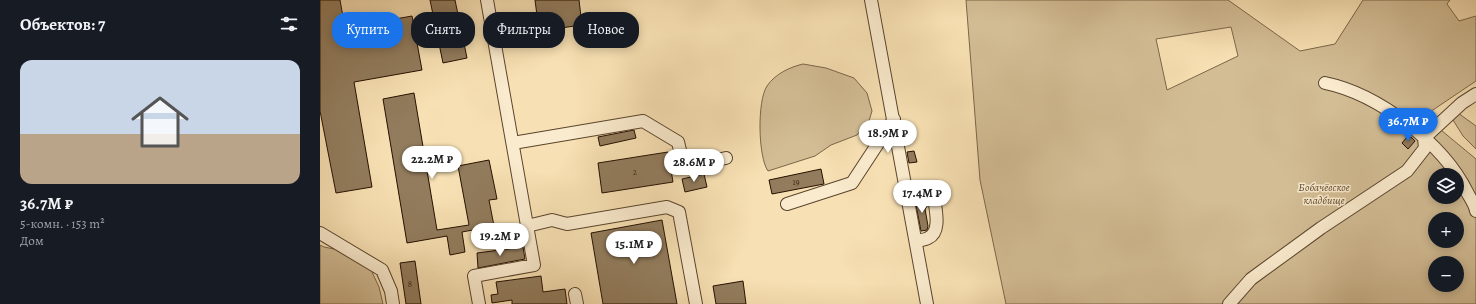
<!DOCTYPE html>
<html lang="ru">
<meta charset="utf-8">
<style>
body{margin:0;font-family:Alegreya,serif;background:#242831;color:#f1f3f6;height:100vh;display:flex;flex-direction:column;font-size:15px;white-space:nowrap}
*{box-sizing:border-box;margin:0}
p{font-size:13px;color:#9ea1a6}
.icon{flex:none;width:22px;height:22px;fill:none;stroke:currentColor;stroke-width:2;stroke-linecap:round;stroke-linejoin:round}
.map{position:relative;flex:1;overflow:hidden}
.drawer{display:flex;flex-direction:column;background:#171b24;width:320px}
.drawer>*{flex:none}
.banner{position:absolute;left:12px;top:12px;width:380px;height:36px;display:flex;gap:8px}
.fabs{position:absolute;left:1108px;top:168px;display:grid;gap:8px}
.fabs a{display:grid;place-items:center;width:36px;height:36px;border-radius:50%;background:#171b24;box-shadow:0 2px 10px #0003;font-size:20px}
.price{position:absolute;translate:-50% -34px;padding:0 9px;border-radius:14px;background:#fff;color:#222;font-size:13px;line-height:26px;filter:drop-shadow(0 1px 2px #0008)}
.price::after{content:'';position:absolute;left:50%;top:24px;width:12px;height:9px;margin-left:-6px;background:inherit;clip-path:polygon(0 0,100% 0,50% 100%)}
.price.current{background:#1a73e8;color:#fff}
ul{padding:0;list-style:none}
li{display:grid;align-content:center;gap:8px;height:212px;padding:0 20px}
li span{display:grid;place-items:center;height:124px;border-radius:12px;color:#555}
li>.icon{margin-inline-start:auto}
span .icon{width:72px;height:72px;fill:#fffc;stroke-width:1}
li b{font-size:17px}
h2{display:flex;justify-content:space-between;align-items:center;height:48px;padding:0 20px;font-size:17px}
.pill{padding:0 14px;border-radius:16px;background:#171b24;box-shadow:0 2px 10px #0003;font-size:14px;line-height:36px}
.pill.current{background:#1a73e8;color:#fff}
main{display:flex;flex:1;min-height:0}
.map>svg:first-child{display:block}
.green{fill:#d3bd95;stroke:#7c664a;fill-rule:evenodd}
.building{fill:#927c5d;stroke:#251000}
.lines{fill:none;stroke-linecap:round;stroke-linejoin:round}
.minor-casing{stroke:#5a442d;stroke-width:14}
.minor{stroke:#faebce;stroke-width:12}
.labels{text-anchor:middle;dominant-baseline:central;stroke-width:3;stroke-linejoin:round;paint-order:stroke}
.number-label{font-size:9px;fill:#402b17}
.park-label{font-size:11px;font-style:italic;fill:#624d34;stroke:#faebce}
</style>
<main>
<section class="drawer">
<h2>Объектов: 7<svg class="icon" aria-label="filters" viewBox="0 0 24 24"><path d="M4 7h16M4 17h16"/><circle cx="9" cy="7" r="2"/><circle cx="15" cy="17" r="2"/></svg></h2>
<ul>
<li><span style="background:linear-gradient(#c9d6e8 60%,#b9a48a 0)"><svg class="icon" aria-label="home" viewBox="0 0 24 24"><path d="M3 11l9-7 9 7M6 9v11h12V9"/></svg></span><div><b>36.7M ₽</b><p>5-комн. · 153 m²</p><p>Дом</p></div></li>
</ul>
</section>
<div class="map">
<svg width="1156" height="304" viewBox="0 0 1156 304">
<rect width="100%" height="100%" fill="#f7e0b3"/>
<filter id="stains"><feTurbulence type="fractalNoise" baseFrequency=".005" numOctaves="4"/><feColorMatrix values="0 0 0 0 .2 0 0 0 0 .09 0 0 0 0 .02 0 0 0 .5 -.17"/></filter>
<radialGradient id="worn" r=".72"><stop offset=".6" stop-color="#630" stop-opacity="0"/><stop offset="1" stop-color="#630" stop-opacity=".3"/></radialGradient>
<path class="green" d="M646 0H908L980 51 1015 44 1043 0H1130L1127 4 1139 21 1156 16V81L1104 116 1156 159V304H686L660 180ZM911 27 918 56 847 90 836 39ZM1115 175H1137V197H1115ZM1115 219H1137V241H1115ZM1115 263H1137V285H1115Z
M483 64 506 68 534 78 547 93 552 111 549 121 537 135 511 145 495 156 448 171C438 157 437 101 447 86 455 74 470 67 483 64Z
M1138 113 1156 126V149L1143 136 1133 120Z
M0 245 4 247 24 251 51 270 59 287 63 304H0Z"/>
<path class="building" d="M0 0H20L25 28 92 16 102 70 34 82 52 187 16 193 0 111Z
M110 0H135L147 58 123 63Z
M215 0H259L262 25 219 31Z
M94 93 117 230 149 225 138 166 169 160 177 199 169 200 174 226 142 232 145 252 130 255 127 236 87 243 63 99Z
M314 130 316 138 280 146 278 137Z
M1087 137H1091L1095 141 1088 149 1082 143Z
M594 151 597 162 589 163 587 152Z
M348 152 353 182 282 193 278 163Z
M501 169 504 184 452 194 449 180Z
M384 174 387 187 365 192 362 179Z
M601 199 607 202 608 205 605 209 608 226 607 230 601 231 595 200Z
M342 220 357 304H283L271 233Z
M203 247 205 259 158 268 157 253Z
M95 261 101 304H86L80 263Z
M221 276 223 292 245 289 247 304H192V300L172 303 171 295 178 294 176 282Z
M423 281 426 304H396L393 286Z"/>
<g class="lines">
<g class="minor-casing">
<path id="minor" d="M551 0 607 304
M1005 83C1058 94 1123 143 1147 192 1150 198 1155 204 1156 211
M1104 138 1142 103 1156 94
M193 143 323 121 358 142 364 167 406 158
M587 194 602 191 614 197C615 208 622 232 608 238 605 240 600 240 596 241
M467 204 532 183 574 119
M207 226 232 220 247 224 347 207 359 212 376 304
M0 233 62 270 71 291 73 304
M255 294 257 304
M159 304 154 276 214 265 167 0
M909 304 931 279 1001 228 1087 171 1105 148 1104 138"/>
</g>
<use href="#minor" class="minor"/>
</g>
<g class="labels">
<g class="number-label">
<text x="315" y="172">2</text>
<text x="476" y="182">19</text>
<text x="90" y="284">8</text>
</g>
<g class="park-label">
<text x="1004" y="187">Бобачёвское<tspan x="1004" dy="13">кладбище</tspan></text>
</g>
</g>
<rect width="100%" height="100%" filter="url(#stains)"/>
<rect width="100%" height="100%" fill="url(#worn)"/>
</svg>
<div class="fabs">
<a><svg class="icon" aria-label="layers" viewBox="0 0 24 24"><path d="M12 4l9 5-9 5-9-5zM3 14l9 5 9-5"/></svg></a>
<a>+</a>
<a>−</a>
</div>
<b class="price current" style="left:1088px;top:142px">36.7M ₽</b>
<b class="price" style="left:568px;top:154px">18.9M ₽</b>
<b class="price" style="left:112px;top:180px">22.2M ₽</b>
<b class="price" style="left:374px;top:183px">28.6M ₽</b>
<b class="price" style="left:602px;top:214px">17.4M ₽</b>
<b class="price" style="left:180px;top:257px">19.2M ₽</b>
<b class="price" style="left:314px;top:265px">15.1M ₽</b>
<div class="banner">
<a class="pill current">Купить</a>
<a class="pill">Снять</a>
<a class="pill">Фильтры</a>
<a class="pill">Новое</a>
</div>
</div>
</main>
